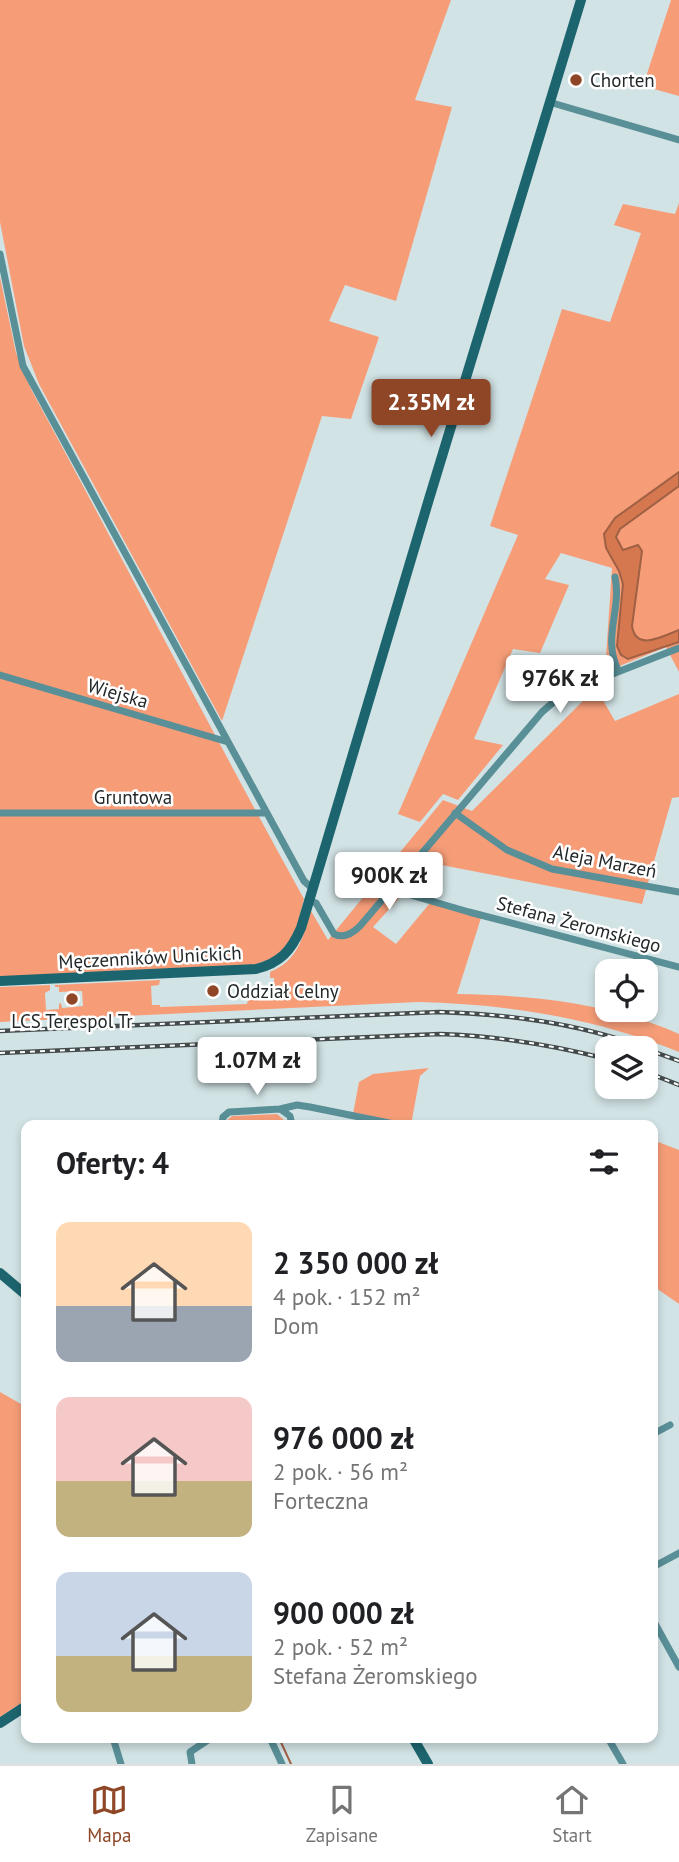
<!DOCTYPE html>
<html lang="pl">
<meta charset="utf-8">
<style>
body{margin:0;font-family:"PT Sans",sans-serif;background:#f2f2f2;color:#202124;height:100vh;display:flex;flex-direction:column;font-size:26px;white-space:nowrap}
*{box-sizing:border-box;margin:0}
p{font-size:23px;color:#757577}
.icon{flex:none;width:38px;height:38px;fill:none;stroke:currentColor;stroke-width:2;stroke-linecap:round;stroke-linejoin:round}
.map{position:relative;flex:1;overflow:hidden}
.panel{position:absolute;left:21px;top:1120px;width:637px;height:623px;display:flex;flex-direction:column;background:#fff;border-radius:14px;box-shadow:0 4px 10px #0003}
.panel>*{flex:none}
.controls{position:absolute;left:595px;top:959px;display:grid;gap:14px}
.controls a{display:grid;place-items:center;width:63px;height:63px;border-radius:14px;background:#fff;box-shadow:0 4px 10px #0003;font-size:35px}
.price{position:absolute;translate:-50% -60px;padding:0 16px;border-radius:7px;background:#fff;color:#222;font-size:23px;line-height:46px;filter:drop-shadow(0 2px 4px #0008)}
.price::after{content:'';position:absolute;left:50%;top:42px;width:21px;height:16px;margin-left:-10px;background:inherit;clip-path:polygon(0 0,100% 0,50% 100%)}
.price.current{background:#8e4626;color:#fff}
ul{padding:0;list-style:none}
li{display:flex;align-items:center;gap:21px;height:175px;padding:0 35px}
li span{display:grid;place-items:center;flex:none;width:196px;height:140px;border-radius:14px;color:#555}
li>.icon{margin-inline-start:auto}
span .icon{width:84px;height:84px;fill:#fffc;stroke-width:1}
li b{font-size:30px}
h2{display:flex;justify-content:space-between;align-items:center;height:84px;padding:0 35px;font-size:30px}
.menu{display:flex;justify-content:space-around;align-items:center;height:98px;border-top:2px solid #e0e0e0;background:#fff;font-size:19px;color:#757577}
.menu a{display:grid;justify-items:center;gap:4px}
.menu .current{color:#8e4626}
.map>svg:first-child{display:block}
.green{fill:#f69d78}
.water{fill:#d57850;stroke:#9f6044;stroke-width:2}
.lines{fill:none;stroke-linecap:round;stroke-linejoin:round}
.stream{stroke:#9f6044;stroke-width:2}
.street{stroke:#598f97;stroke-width:7}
.secondary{stroke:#1d656e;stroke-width:10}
.rail-casing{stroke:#434b4c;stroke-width:4.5}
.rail{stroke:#fff;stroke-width:2;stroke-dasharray:5;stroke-linecap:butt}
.poi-dot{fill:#8e4626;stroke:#fff;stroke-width:2.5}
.labels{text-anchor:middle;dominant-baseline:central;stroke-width:5;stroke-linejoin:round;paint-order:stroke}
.poi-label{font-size:19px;fill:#222829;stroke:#fff;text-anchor:start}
.street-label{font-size:19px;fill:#222829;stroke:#fff}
</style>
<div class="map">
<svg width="679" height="1764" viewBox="0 0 679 1764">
<rect width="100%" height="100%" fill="#d2e3e5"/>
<path class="green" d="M0 0H451L415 100 452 107 396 301 345 285 329 321 379 337 351 419 322 416 222 721 39 384 24 346 0 222Z
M671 0H679V96L643 86Z
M679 203V672L666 647 605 672 612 568 561 553 545 579 569 585 540 653 513 649 474 739 503 745 458 800 443 794 420 822 398 814 518 535 490 526 562 309 610 322 641 233 614 225 623 204 675 214Z
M0 277 16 353 31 389C123 559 211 731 304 899L295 934 278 956 254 965 0 978Z
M596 688 615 721 679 694V797L672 798 642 904 431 863 373 927 396 944 430 903 481 918 457 994C532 995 610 1003 679 1034V1052C595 1018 508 1004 418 1002L0 1022V987L50 985V990L45 993 46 1010 59 1009V1004L61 1003 62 1008 83 1006 82 991 59 992V987H55V985L160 980 159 985 151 986 152 1005H160V1007L247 1004 248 1000 270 999 275 995 274 978H270V972C298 961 303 937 311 911L328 940 443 800 472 811Z
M429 1068 420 1076 411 1125H399L353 1114 359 1082 373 1074Z
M277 1114 284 1120V1125H226L225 1122 232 1116Z
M653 1140 679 1150V1304L656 1288 653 1291Z
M0 1392 21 1404 26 1409V1700L0 1717Z"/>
<path class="water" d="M679 472V486L620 529 616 537 623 550 638 545 642 551 632 626C636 652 663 636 679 630V642L628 659 621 655 617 646 623 584 619 571 606 548 604 534 615 518Z"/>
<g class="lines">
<path class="stream" d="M279 1738 291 1764"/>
<path class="street" d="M549 102 679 140
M0 254 23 366 304 881 312 888
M615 577C622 609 602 637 618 670
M0 675 228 742
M0 813H267
M455 813 507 850 552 869 679 892
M390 889 469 912 679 967
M308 900 316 903 334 934C344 939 353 933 360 926L542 712 564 693 679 648
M280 1109 297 1105 310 1107 399 1125
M222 1125 223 1117 229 1112 280 1109 290 1116 292 1125
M653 1434 670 1425
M653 1567 679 1553
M653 1620 679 1667
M113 1738 121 1764
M270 1738 282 1764
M608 1738 623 1764
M192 1764 190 1752 211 1738"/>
<path class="secondary" d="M0 981 256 969C280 963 291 951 301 928L429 499 581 0
M0 1273 26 1295
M0 1723 26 1706
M413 1738 428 1764"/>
<g class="rail-casing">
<path id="rail" d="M0 1031 439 1012C509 1014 579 1023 645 1048
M646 1049 679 1061
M0 1053 440 1034C497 1036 552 1045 607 1059
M646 1072 679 1085"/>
</g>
<use href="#rail" class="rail"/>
</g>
<g class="poi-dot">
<circle cx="576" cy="80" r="7"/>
<circle cx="213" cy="991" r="7"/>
<circle cx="72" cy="999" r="7"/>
</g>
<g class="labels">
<g class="poi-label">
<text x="590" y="80">Chorten</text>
<text x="227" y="991">Oddział Celny</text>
<text x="72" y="1021" text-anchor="middle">LCS Terespol Tr</text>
</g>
<g class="street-label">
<text transform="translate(118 693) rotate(16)">Wiejska</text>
<text x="133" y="797">Gruntowa</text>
<text transform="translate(605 861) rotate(11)">Aleja Marzeń</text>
<text transform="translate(579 924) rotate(15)">Stefana Żeromskiego</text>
<text transform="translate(150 957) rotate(-3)">Męczenników Unickich</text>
</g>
</g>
</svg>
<div class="controls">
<a><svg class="icon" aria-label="locate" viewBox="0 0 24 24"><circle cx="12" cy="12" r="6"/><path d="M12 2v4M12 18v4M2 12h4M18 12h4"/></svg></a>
<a><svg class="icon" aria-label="layers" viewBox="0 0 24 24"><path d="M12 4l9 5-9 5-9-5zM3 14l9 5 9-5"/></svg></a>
</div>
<b class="price current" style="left:431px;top:439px">2.35M zł</b>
<b class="price" style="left:560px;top:715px">976K zł</b>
<b class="price" style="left:389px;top:912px">900K zł</b>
<b class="price" style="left:257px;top:1097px">1.07M zł</b>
<section class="panel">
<h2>Oferty: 4<svg class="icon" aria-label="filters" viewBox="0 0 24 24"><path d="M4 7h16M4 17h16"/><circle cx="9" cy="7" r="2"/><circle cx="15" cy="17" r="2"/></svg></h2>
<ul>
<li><span style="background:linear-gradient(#ffd9b3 60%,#9aa5b1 0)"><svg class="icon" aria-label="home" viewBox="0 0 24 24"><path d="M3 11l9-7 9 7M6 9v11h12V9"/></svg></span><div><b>2 350 000 zł</b><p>4 pok. · 152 m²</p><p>Dom</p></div></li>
<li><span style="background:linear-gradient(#f6c9c9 60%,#c2b280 0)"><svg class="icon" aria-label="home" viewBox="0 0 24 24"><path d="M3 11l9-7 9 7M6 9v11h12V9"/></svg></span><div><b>976 000 zł</b><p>2 pok. · 56 m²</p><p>Forteczna</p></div></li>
<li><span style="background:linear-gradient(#c9d6e8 60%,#c2b280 0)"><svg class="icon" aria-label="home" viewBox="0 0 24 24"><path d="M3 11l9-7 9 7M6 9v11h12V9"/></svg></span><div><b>900 000 zł</b><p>2 pok. · 52 m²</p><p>Stefana Żeromskiego</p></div></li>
</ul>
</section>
</div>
<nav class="menu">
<a class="current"><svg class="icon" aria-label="map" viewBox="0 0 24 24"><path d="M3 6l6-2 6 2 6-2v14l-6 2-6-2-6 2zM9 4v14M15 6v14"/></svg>Mapa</a>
<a><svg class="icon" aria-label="saved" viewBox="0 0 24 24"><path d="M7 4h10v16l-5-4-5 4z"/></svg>Zapisane</a>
<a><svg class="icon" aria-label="home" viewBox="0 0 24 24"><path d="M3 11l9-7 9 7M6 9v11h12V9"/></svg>Start</a>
</nav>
